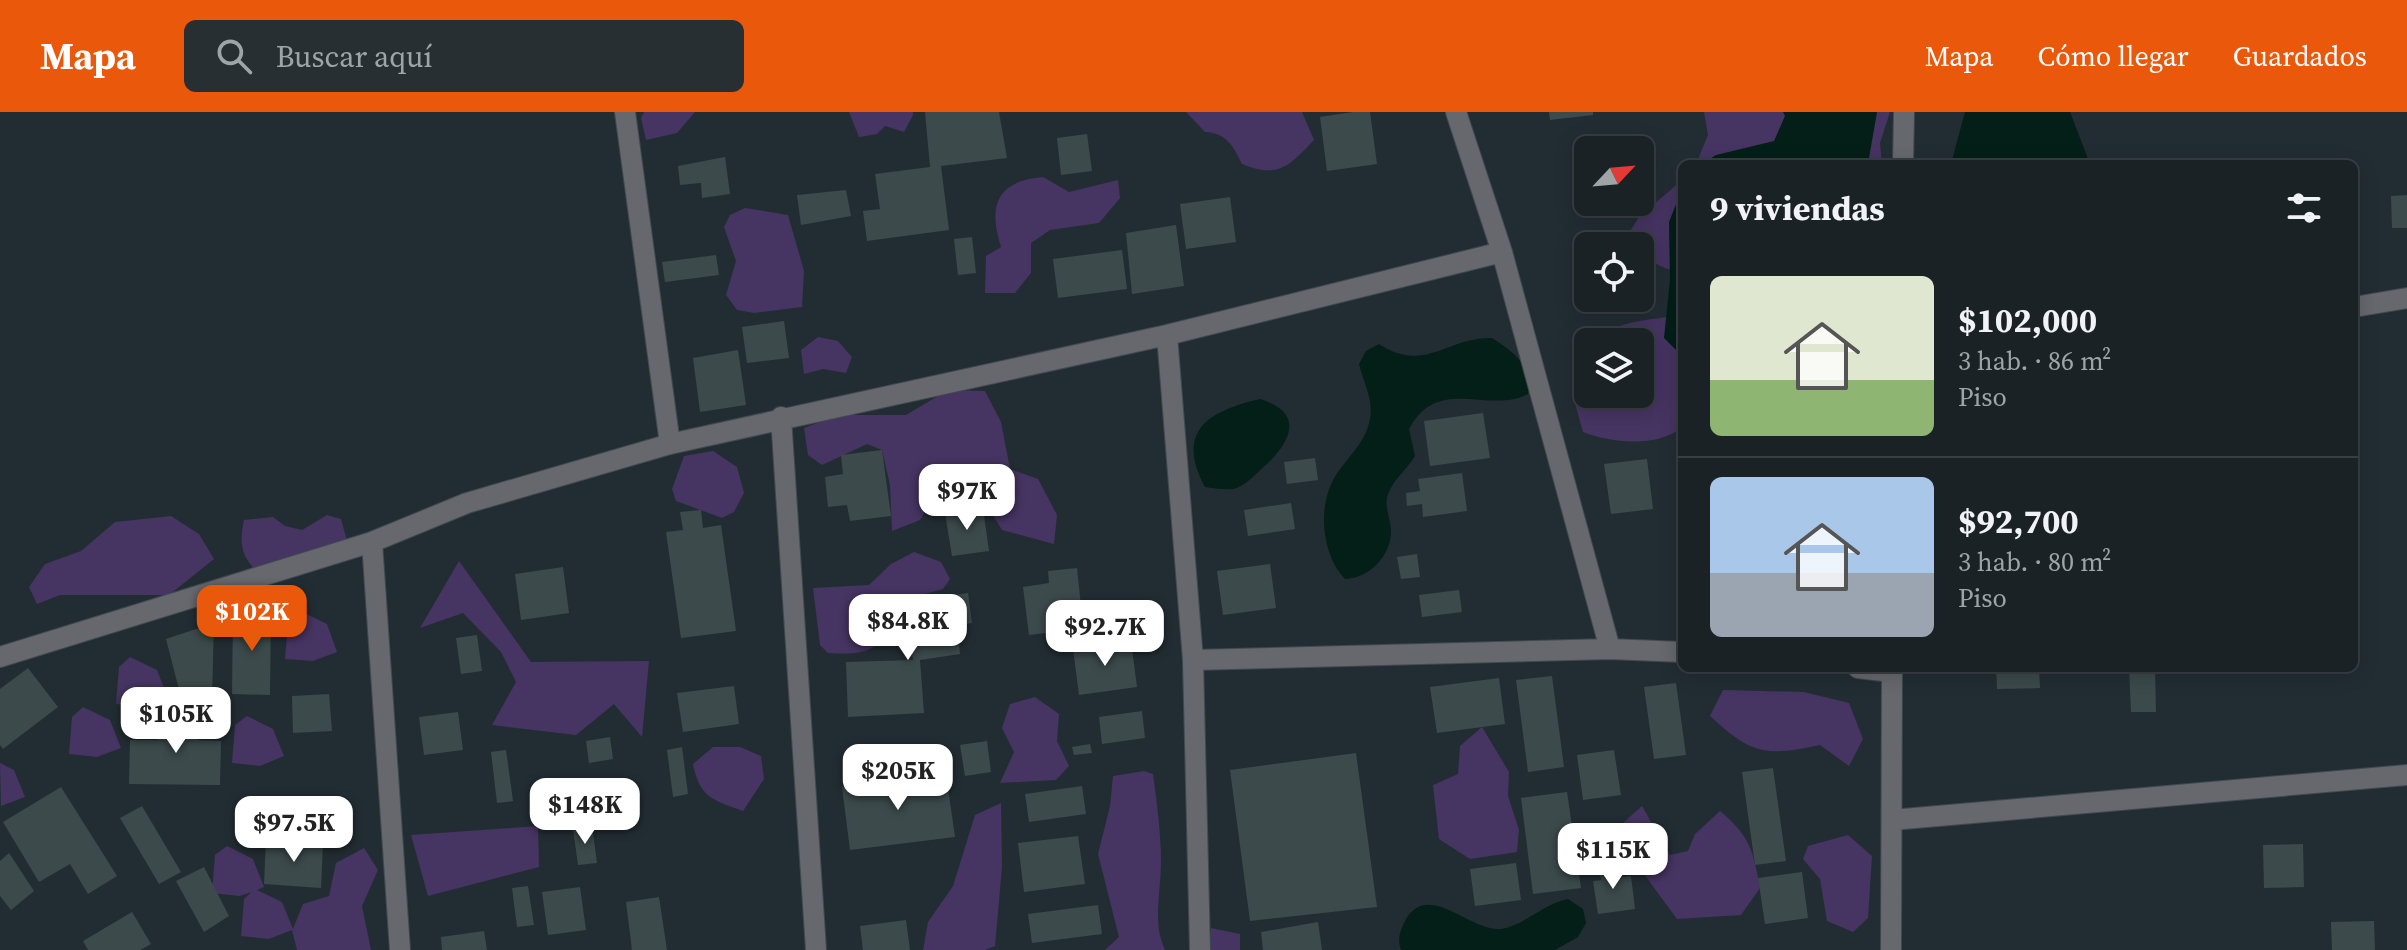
<!DOCTYPE html>
<html lang="es">
<meta charset="utf-8">
<style>
body{margin:0;font-family:"Source Serif 4",serif;background:#272f32;color:#f1f3f6;height:100vh;display:flex;flex-direction:column;font-size:30px;white-space:nowrap}
*{box-sizing:border-box;margin:0}
p{font-size:26px;color:#9fa4a7}
.icon{flex:none;width:44px;height:44px;fill:none;stroke:currentColor;stroke-width:2;stroke-linecap:round;stroke-linejoin:round}
.map{position:relative;flex:1;overflow:hidden}
.details{position:absolute;left:1678px;top:48px;width:680px;height:512px;display:flex;flex-direction:column;background:#1a2226;border-radius:12px;box-shadow:0 4px 20px #0003,0 0 0 2px #383f43}
.details>*{flex:none}
.needle{width:52px;rotate:64deg}
.buttons{position:absolute;left:1574px;top:24px;display:grid;gap:16px}
.buttons a{display:grid;place-items:center;width:80px;height:80px;border-radius:12px;background:#1a2226;box-shadow:0 4px 20px #0003,0 0 0 2px #383f43;font-size:40px}
.price{position:absolute;translate:-50% -68px;padding:0 18px;border-radius:16px;background:#fff;color:#222;font-size:26px;line-height:52px;filter:drop-shadow(0 2px 4px #0008)}
.price::after{content:'';position:absolute;left:50%;top:48px;width:24px;height:18px;margin-left:-12px;background:inherit;clip-path:polygon(0 0,100% 0,50% 100%)}
.price.on{background:#ea580c;color:#fff}
ul{padding:0;list-style:none}
li{display:flex;align-items:center;gap:24px;height:200px;padding:0 32px}
li+li{border-top:2px solid #383f43}
li span{display:grid;place-items:center;flex:none;width:224px;height:160px;border-radius:12px;color:#555}
li>.icon{margin-inline-start:auto}
span .icon{width:96px;height:96px;fill:#fffc;stroke-width:1}
li b{font-size:34px}
h2{display:flex;justify-content:space-between;align-items:center;height:96px;padding:0 32px;font-size:34px}
header{display:flex;align-items:center;gap:48px;box-sizing:border-box;height:112px;padding:0 40px;background:#ea580c;color:#fff}
header strong{font-size:38px}
nav{display:flex;gap:44px;margin-inline-start:auto;font-size:28px}
.search{width:560px;height:72px;background:#272f32;display:flex;align-items:center;gap:20px;box-sizing:border-box;padding:0 28px;border-radius:12px;color:#9fa4a7;font-size:30px}
.map>svg:first-child{display:block}
.green{fill:#463462}
.water{fill:#031f17}
.building{fill:#3c4a4b}
.lines{fill:none;stroke-linecap:round;stroke-linejoin:round}
.street-casing{stroke:#404a50;stroke-width:22}
.street{stroke:#66686d;stroke-width:20}
</style>
<header>
<strong>Mapa</strong>
<div class="search"><svg class="icon" aria-label="search" viewBox="0 0 24 24"><circle cx="10" cy="10" r="6"/><path d="M15 15l6 6"/></svg>Buscar aquí</div>
<nav><a>Mapa</a><a>Cómo llegar</a><a>Guardados</a></nav>
</header>
<div class="map">
<svg width="2407" height="838" viewBox="0 0 2407 838">
<rect width="100%" height="100%" fill="#222d33"/>
<path class="green" d="M644 0H695L677 21 646 28 641 6Z
M849 0H913V3L904 20 885 14 877 22 859 25Z
M1186 0H1302L1314 28C1289 54 1279 67 1242 52 1233 34 1227 21 1205 20Z
M1704 0H1890L1880 31 1882 52H1696L1708 23Z
M1043 65 1069 80 1118 68 1120 86 1099 111 1050 118 1031 131V161L1015 181H985L986 144 1001 135C988 94 996 69 1043 65Z
M1682 68V159C1665 159 1654 151 1640 141V134L1624 129 1639 105Z
M745 96 788 103 804 159 802 195 754 201 737 198 726 183 736 149 724 115 730 103Z
M1667 205 1682 211V315C1658 336 1611 331 1583 320L1576 295 1588 275V282H1640V230H1596C1614 210 1641 209 1667 205Z
M818 225 838 229 852 245 846 261 823 257 804 262 801 238Z
M948 278 985 279 1001 310 1010 357 1038 367 1057 403 1054 432 1002 418C981 386 969 354 927 377L929 393 920 408 892 419 890 373 882 338 867 332 822 353 808 343 804 316 838 303H906Z
M713 339 737 355 744 381 734 400 722 406 676 389 672 377 684 344Z
M327 403 341 407 350 440 259 461C241 446 239 431 244 408L273 405 285 414 302 418Z
M171 404 199 422 214 447 169 483H60L37 492 29 475 45 452 81 439 115 410Z
M914 440 941 450 950 467 943 477 921 483 922 491 892 505C879 541 866 543 828 541L820 533 813 476 869 473 891 452Z
M459 449 531 550 649 549 642 625 614 592 576 623 492 613 516 570 501 540 463 501 420 516Z
M300 499 327 512 337 540 313 549 285 547 288 509Z
M130 545 157 558 168 586 144 595 116 592 119 555Z
M1723 578 1804 580 1849 591 1863 627 1849 654 1820 633C1765 645 1751 642 1710 604Z
M1035 585 1059 602 1057 629 1069 654 1056 668 1000 671 1014 640 1002 616 1010 592Z
M83 595 110 608 121 636 97 645 69 642 72 605Z
M247 604 273 617 284 644 260 654 232 651 235 613Z
M1482 615 1509 660 1508 684 1519 718 1517 740 1470 747 1439 727 1433 673 1458 662 1460 634Z
M713 635H740L761 644 764 667 743 699C713 688 700 686 693 652Z
M0 651 14 658 25 685 1 694Z
M1144 659 1153 662C1157 692 1161 721 1161 751 1161 780 1152 811 1165 838H1105L1119 825 1098 742 1110 694 1113 664Z
M1001 691 1002 755 995 834 985 838H923L928 810 953 774 975 703Z
M1642 694 1670 743 1688 739 1695 722 1720 699C1750 724 1753 738 1760 776L1741 803 1677 807 1613 720Z
M538 714 539 755 428 784 411 723Z
M1848 723 1872 744 1868 806 1853 820 1827 809 1820 767 1803 747 1808 734Z
M227 734 253 747 264 775 257 778 282 790 293 817 303 792 329 784 336 751 364 736 378 758 362 794 371 838H297L292 818 269 827 241 824 244 787 251 780 240 784 212 781 215 743Z
M1211 816 1240 822V838H1209Z"/>
<path class="water" d="M1783 0H1877L1868 52H1702L1716 43 1774 29 1785 4Z
M1965 0H2070L2090 52H1951Z
M1682 77V244L1664 226 1670 168 1669 110Z
M1492 226C1515 241 1532 253 1528 282 1489 303 1438 262 1409 317L1415 344C1408 356 1394 367 1389 380 1383 391 1390 405 1391 417 1392 443 1370 466 1345 467 1321 442 1317 393 1336 363 1347 346 1364 332 1369 311 1375 289 1364 273 1359 252L1366 239 1379 232C1424 262 1447 225 1492 226Z
M1260 287C1303 300 1293 327 1267 352 1257 360 1249 371 1237 376 1228 379 1215 376 1205 375 1175 319 1208 299 1260 287Z
M1568 787 1583 797 1586 811 1578 825 1555 838H1401C1397 827 1400 819 1405 809 1429 765 1474 826 1506 816 1528 810 1544 792 1568 787Z"/>
<path class="building" d="M925 0H999L1007 46 941 54 949 118 867 129 863 99 880 97 875 62 930 55Z
M1353 0H1370L1377 52 1327 59 1320 5Z
M1549 0H1593V3L1550 8Z
M1087 22 1092 59 1061 63 1057 26Z
M725 45 730 82 702 86 701 71 680 73 678 54Z
M846 78 851 104 801 113 797 83Z
M2407 83V116H2392L2391 84Z
M1230 85 1236 130 1186 137 1180 92Z
M1176 113 1184 174 1132 182 1126 121Z
M972 125 976 161 958 163 954 127Z
M1122 138 1127 177 1058 186 1053 147Z
M716 143 719 163 665 170 662 150Z
M1640 180 1643 189 1603 194 1602 186H1640Z
M784 209 789 246 747 251 742 215Z
M738 238 746 293 700 300 693 246Z
M1483 301 1490 346 1430 354 1424 309Z
M882 338 891 404 850 409 847 393 828 395 825 365 843 362 841 343Z
M1315 346 1318 368 1287 372 1284 350Z
M1647 347 1653 397 1611 402 1604 352Z
M1462 361 1467 399 1423 405 1422 392 1407 394 1406 381 1420 379 1418 367Z
M1291 391 1295 417 1248 424 1244 398Z
M983 396 989 439 952 444 945 401Z
M701 398 703 416 721 413 736 519 681 526 666 420 683 418 680 400Z
M1417 442 1420 465 1401 467 1397 445Z
M1270 452 1276 496 1223 503 1217 459Z
M563 455 569 501 521 508 515 462Z
M1077 456 1081 494 1069 495 1072 518 1029 523 1023 475 1049 471 1048 459Z
M1459 478 1462 500 1422 505 1419 483Z
M968 481 972 511 957 513 960 542 920 548 924 601 848 605 846 550 913 548 906 501 931 498 929 486Z
M233 500H271L270 583 232 582Z
M214 511 212 587 183 593 166 527Z
M477 523 482 559 461 562 456 526Z
M1131 529 1137 575 1079 583 1073 537Z
M28 556 58 595 3 637 0 633V577Z
M1996 556H2039L2040 576 1997 577Z
M2129 556H2155L2156 600H2131Z
M1552 564 1564 655 1528 660 1516 568Z
M1499 566 1505 612 1437 621 1430 575Z
M1676 571 1686 643 1654 647 1644 575Z
M734 574 739 612 683 620 677 581Z
M329 582 332 619 293 621 292 584Z
M1142 599 1145 626 1102 632 1099 605Z
M458 600 463 638 424 643 419 605Z
M160 602 201 605 198 628 221 629 220 673 129 672 130 628H158Z
M610 625 613 647 589 651 586 629Z
M987 629 991 660 965 664 960 633Z
M1090 632 1092 641 1074 643 1072 635Z
M682 635 688 682 673 685 667 638Z
M506 638 513 689 497 691 491 640Z
M1614 638 1621 683 1583 688 1577 643Z
M1356 641 1377 795 1250 809 1230 658Z
M1773 656 1786 749 1755 753 1742 660Z
M946 662 955 725 850 738 842 675Z
M1082 674 1086 702 1029 710 1025 682Z
M61 675 117 764 88 782 70 752 39 770 3 710Z
M1567 680 1581 776 1533 782 1521 686Z
M142 694 181 760 159 772 120 706Z
M592 714 597 751 578 753 573 717Z
M1078 724 1085 772 1024 780 1018 731Z
M266 727 323 731 321 776 264 772Z
M2303 732 2304 775 2264 776 2263 733Z
M9 741 34 779 11 798 0 784V749Z
M1613 749 1615 766 1631 764 1635 797 1598 802 1593 769 1601 768 1598 751Z
M1516 751 1521 788 1475 794 1470 757Z
M204 755 229 804 204 820 176 769Z
M1802 760 1808 806 1765 812 1758 766Z
M528 774 534 813 517 815 512 776Z
M580 775 586 818 548 823 542 780Z
M659 785 667 838H632L626 790Z
M1098 793 1102 822 1032 831 1028 802Z
M132 800 151 832 140 838H88L83 829Z
M906 808 910 838H863L860 814Z
M2374 809 2375 838H2332L2331 810Z
M1318 810 1322 838H1263L1261 820Z
M484 819 487 838H442L441 825Z"/>
<g class="lines">
<g class="street-casing">
<path id="street" d="M625 0 670 332
M1456 0 1502 140 1610 537
M1903 52 1904 0
M2354 195 2407 186
M1167 223 1193 548 1200 838
M781 305 816 838
M372 430 400 838
M0 545 372 430 467 391 670 332 1167 223 1502 140
M1193 548 1610 537 1682 540
M1858 556 1892 560
M1892 708 2407 663
M1891 838 1892 556"/>
</g>
<use href="#street" class="street"/>
</g>
</svg>
<div class="buttons">
<a><svg class="needle" viewBox="-14 -14 28 28"><path d="M0-13l5 13h-10z" fill="#e53935"/><path d="M0 13l5-13h-10z" fill="#9fa4a7"/></svg></a>
<a><svg class="icon" aria-label="locate" viewBox="0 0 24 24"><circle cx="12" cy="12" r="6"/><path d="M12 2v4M12 18v4M2 12h4M18 12h4"/></svg></a>
<a><svg class="icon" aria-label="layers" viewBox="0 0 24 24"><path d="M12 4l9 5-9 5-9-5zM3 14l9 5 9-5"/></svg></a>
</div>
<b class="price" style="left:967px;top:420px">$97K</b>
<b class="price on" style="left:252px;top:541px">$102K</b>
<b class="price" style="left:908px;top:550px">$84.8K</b>
<b class="price" style="left:1105px;top:556px">$92.7K</b>
<b class="price" style="left:176px;top:643px">$105K</b>
<b class="price" style="left:898px;top:700px">$205K</b>
<b class="price" style="left:585px;top:734px">$148K</b>
<b class="price" style="left:294px;top:752px">$97.5K</b>
<b class="price" style="left:1613px;top:779px">$115K</b>
<section class="details">
<h2>9 viviendas<svg class="icon" aria-label="filters" viewBox="0 0 24 24"><path d="M4 7h16M4 17h16"/><circle cx="9" cy="7" r="2"/><circle cx="15" cy="17" r="2"/></svg></h2>
<ul>
<li><span style="background:linear-gradient(#dfe7d0 65%,#8fb573 0)"><svg class="icon" aria-label="home" viewBox="0 0 24 24"><path d="M3 11l9-7 9 7M6 9v11h12V9"/></svg></span><div><b>$102,000</b><p>3 hab. · 86 m²</p><p>Piso</p></div></li>
<li><span style="background:linear-gradient(#a9c7e8 60%,#9aa5b1 0)"><svg class="icon" aria-label="home" viewBox="0 0 24 24"><path d="M3 11l9-7 9 7M6 9v11h12V9"/></svg></span><div><b>$92,700</b><p>3 hab. · 80 m²</p><p>Piso</p></div></li>
</ul>
</section>
</div>
